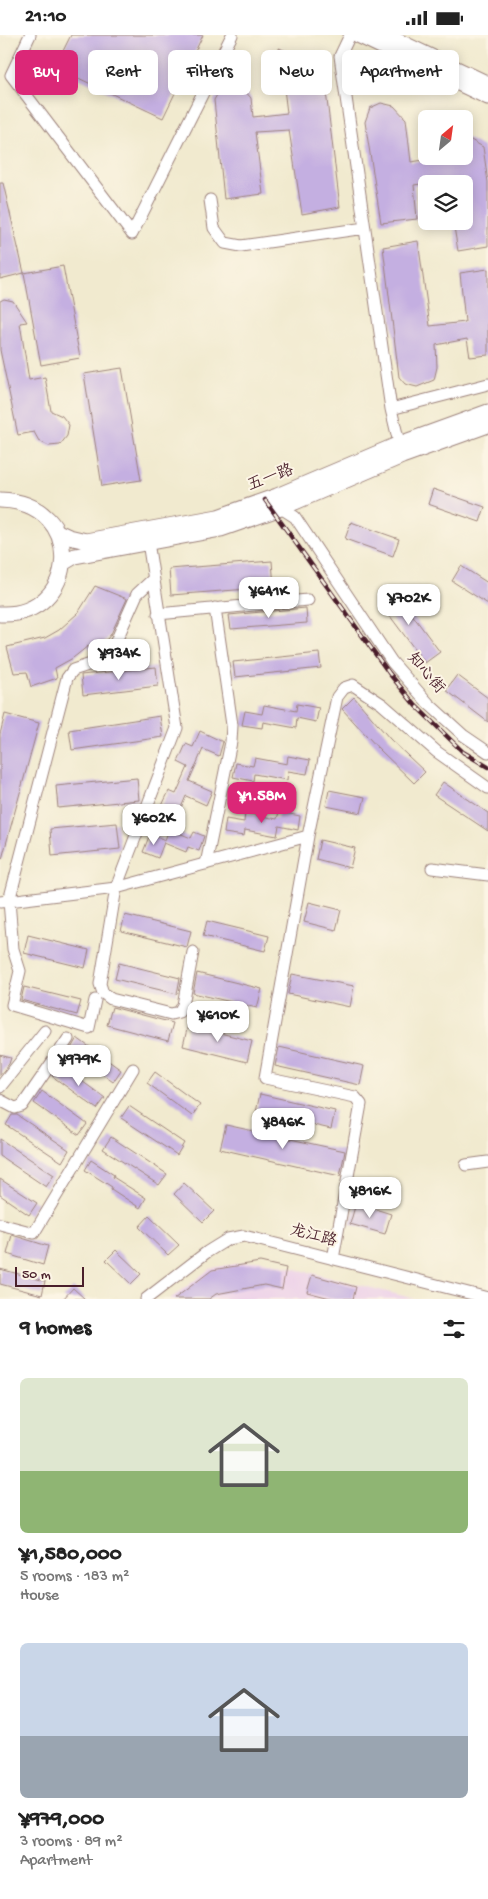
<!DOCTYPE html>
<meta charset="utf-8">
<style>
body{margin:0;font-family:"Gochi Hand","LXGW WenKai TC",sans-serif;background:#f6f6f6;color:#222;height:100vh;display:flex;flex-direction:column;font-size:19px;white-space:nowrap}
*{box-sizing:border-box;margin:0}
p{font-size:16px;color:#767676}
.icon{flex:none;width:28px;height:28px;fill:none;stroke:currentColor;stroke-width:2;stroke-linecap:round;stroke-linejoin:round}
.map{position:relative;height:1264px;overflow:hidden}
.drawer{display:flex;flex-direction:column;background:#fff;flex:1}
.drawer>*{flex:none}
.banner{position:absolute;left:15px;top:15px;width:459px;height:45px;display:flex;gap:10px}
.needle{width:32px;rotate:29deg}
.fabs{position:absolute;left:418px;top:75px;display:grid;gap:10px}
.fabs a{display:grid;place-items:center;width:55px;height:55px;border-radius:8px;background:#fff;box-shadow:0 2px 12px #0003;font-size:25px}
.scale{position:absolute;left:15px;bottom:12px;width:69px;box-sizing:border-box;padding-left:5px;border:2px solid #4a1f2b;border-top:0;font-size:14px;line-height:18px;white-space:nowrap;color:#4a1f2b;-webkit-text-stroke:4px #fcf5e5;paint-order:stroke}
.price{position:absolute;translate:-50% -42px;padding:0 11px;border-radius:10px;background:#fff;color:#222;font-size:16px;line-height:32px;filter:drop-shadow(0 1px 2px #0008)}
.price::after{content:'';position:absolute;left:50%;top:30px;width:15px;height:11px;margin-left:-8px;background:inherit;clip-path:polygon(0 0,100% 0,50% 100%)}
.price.active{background:#db2777;color:#fff}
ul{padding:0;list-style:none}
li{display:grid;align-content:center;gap:10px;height:265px;padding:0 20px}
li span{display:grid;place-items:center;height:155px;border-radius:8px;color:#555}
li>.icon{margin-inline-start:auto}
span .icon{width:90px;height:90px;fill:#fffc;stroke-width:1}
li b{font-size:21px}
h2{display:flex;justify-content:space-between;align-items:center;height:60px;padding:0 20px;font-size:21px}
.chip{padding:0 18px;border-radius:8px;background:#fff;box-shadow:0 2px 12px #0003;font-size:18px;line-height:45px}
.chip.active{background:#db2777;color:#fff}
.status{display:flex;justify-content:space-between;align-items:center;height:35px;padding:0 25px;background:#fff;direction:ltr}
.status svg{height:14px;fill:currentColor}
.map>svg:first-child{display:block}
.built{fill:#edd1e9}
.building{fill:#c4afe1}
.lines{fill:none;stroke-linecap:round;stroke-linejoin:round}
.minor-casing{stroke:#9e847d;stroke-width:13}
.major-casing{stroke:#9e847d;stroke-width:17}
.minor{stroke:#fff;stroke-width:11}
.major{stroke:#fff;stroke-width:15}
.rail-casing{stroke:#4a1f2b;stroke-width:4.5}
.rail{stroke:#fcf5e5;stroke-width:2.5;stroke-dasharray:8;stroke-linecap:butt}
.labels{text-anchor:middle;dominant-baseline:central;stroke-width:4;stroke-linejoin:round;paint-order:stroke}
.street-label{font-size:16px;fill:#4a1f2b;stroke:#fcf5e5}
</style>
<div class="status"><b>21:10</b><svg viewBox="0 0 49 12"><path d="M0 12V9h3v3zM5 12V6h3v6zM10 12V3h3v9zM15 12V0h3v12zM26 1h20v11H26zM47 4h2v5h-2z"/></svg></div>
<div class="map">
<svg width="488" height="1264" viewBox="0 0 488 1264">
<rect width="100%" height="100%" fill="#fcf5e5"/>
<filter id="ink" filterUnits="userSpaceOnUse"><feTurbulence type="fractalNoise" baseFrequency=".02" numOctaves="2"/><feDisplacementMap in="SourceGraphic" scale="10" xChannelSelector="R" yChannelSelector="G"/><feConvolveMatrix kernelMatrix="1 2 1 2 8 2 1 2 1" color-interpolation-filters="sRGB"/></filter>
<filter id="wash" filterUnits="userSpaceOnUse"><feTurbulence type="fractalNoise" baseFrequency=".0096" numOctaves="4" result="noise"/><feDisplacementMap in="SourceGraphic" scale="20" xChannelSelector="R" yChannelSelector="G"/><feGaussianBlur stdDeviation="1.12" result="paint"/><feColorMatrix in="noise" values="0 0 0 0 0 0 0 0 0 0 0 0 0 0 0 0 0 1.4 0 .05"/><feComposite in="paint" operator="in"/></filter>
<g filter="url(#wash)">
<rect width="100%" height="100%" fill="#f1eacf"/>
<path class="built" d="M260 1225 415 1264H170L211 1233Z"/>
<g id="blocks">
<path class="building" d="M71 0H203L163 83 55 32Z
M279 13 323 32 340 172 302 179 289 95 255 97 263 159 224 164 214 65 221 53 232 51 244 55 251 63 253 82 287 78Z
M381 68 394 71 406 84 411 127 449 121H464V101L483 112 488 147V211L458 216 453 186H464V149H447V145L414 150 417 184 381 188 365 87 370 73Z
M0 148H3L24 238 0 244Z
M418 206 430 291 465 287 460 238 488 234V320L470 322 467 304 436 310 437 332 434 345 417 352 405 349 399 342 383 212Z
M63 231 80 323 41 330 24 238Z
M4 264 13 266 27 287 20 288 29 345 45 342 51 376 62 381 69 390 67 401 60 410 49 411 39 406 34 397 18 400 0 315V266Z
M122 333 141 445 102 451 84 339Z
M433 454 485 472 480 487 428 469Z
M351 487 399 504 393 521 345 504Z
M272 526 274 552 171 560 169 534Z
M461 531 488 548V569L452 546Z
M95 551 127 564 111 599 95 619 88 611 73 623 55 633 57 643 31 652 27 637 14 638 7 612 45 603 59 595 78 578Z
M393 554 440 617 425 628 378 565Z
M306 573 307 588 231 594 229 580Z
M319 618 321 633 235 642 233 627Z
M156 632 158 651 83 660 81 640Z
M457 640 488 663V687L446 655Z
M354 662 390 704 425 737 414 748 379 714 342 674Z
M297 669 319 673 316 687 297 683 296 693 263 687 262 693 242 690 245 676 262 679 264 670 296 676Z
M5 679 39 688 2 824H0V699Z
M160 681 163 702 72 715 69 695Z
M200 696 223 707 219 721 203 714 189 746 212 756 206 770 186 761 174 789 157 781 169 756 176 759 188 732 178 727 186 709 193 712Z
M288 721 310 725 307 739 288 736 287 745 254 739 253 746 233 742 236 728 253 731 255 723 287 729Z
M137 743 139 765 58 773 56 751Z
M443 747 488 778V796L434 760Z
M329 755 365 762 361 778 326 771Z
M279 777 300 781 298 795 279 791 277 801 245 795 244 801 224 798 226 784 244 787 245 778 277 784Z
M117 788 120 814 52 821 50 794Z
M169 794 191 803 194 797 204 801 199 816 188 812 186 817 164 808Z
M150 799 165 805 158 823 143 817Z
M320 805 355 813 350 833 316 824Z
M309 867 341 875 336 895 304 887Z
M125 880 191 896 187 912 121 896Z
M207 886 269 901 265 916 203 901Z
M28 900 89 915 85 933 24 918Z
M119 928 180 943 177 959 115 944Z
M197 938 262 954 257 973 193 958Z
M292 939 354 951 350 972 288 959Z
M24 952 81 966 77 980 21 965Z
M112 972 173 988 168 1006 107 990Z
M188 990 252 1006 247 1027 183 1011Z
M77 1003 121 1035 113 1047 70 1015Z
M279 1012 364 1031 360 1050 275 1031Z
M0 1020 11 1023 9 1029 0 1040Z
M60 1030 105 1063 97 1074 52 1041Z
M155 1037 200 1070 192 1081 147 1048Z
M42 1056 87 1089 79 1100 34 1068Z
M260 1059 335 1076 331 1094 256 1077Z
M129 1071 184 1108 177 1120 121 1083Z
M12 1080H17L69 1115 62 1127 6 1090Z
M226 1090 345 1116 340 1141 220 1114Z
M111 1102 167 1139 159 1150 103 1114Z
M0 1104 54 1140 46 1152 0 1121Z
M91 1125 114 1140 113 1142 146 1163 140 1173 111 1154 112 1152 85 1135Z
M0 1144 37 1168 29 1180 0 1160Z
M184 1148 214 1176 203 1187 174 1159Z
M356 1168 391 1179 385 1199 350 1189Z
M149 1181 179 1210 168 1220 139 1192Z
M12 1200 48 1211 43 1230 7 1219Z
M116 1215 141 1239 131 1249 106 1225Z
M260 1227 286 1233 282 1254 264 1250 216 1259 209 1264H174L212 1235Z
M0 1234 45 1246 42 1260 0 1249Z
M312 1240 356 1252 353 1264H334L307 1257Z
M73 1253 85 1264H63Z"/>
</g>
</g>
<g filter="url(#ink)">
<use href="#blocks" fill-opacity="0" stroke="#9e847d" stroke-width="1"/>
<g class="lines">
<g class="minor-casing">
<path id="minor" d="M30 0 11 40 132 199 232 0
M350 0 340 21 391 374 401 416
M210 165 214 193 225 208 241 211 365 193
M391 374 488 349
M281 473 295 482 392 627 429 669 463 700 488 717
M148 507 177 693 116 853 100 949 103 958 111 964 171 979 179 977 183 970 193 917
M158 579 308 565
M206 829 231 707 232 690 215 573
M432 833 488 840
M0 867 116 853 308 801
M95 965 89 993 12 970 20 936 13 914 9 866 67 643 73 635 97 627 113 613 137 559 153 544
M0 1052 45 996
M0 1065 15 1073 22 1071 68 1004
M466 1130 488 1127
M0 1189 34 1198 133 1034
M333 1224 361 1069 355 1062 265 1043 308 801 337 662 344 653 353 650 382 669 437 717 488 753
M146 1264 207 1217 228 1204 244 1201 488 1263"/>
</g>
<g class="major-casing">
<path id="major" d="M358 0 488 62
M385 0 488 49
M0 465C88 467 79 583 0 579
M58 497 69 502 86 506 218 482 277 461 397 410 488 377
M63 528 75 521 221 494 281 473 402 421 488 390"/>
</g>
<use href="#minor" class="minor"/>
<use href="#major" class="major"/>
<g class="rail-casing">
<path id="rail" d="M265 465 389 638 415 670 463 717 488 732"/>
</g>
<use href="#rail" class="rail"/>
</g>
</g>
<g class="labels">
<g class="street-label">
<text transform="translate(271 444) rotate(-21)">五一路</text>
<text transform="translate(425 639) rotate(49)">知心街</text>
<text transform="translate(313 1202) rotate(15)">龙江路</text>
</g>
</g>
</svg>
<div class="fabs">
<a><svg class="needle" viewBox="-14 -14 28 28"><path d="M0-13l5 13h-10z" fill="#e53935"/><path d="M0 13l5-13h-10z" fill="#767676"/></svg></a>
<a><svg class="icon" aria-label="layers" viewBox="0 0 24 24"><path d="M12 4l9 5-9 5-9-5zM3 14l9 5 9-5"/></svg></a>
</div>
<div class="scale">50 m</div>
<b class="price" style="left:269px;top:584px">¥641K</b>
<b class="price" style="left:409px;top:591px">¥702K</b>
<b class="price" style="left:119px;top:646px">¥934K</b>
<b class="price active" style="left:262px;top:789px">¥1.58M</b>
<b class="price" style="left:154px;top:811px">¥602K</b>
<b class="price" style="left:218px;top:1008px">¥610K</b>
<b class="price" style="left:79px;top:1052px">¥979K</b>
<b class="price" style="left:283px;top:1115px">¥846K</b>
<b class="price" style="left:370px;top:1184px">¥816K</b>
<div class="banner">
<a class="chip active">Buy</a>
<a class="chip">Rent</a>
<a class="chip">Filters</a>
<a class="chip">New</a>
<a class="chip">Apartment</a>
</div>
</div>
<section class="drawer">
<h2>9 homes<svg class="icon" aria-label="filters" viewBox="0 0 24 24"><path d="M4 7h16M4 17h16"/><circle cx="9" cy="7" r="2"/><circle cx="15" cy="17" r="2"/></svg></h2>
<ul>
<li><span style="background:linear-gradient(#dfe7d0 60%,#8fb573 0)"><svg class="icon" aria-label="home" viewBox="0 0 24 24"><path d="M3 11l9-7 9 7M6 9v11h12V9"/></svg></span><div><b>¥1,580,000</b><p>5 rooms · 183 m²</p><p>House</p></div></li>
<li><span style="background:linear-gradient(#c9d6e8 60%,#9aa5b1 0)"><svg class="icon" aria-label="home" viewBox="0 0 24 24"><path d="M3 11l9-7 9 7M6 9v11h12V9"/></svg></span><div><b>¥979,000</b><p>3 rooms · 89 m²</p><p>Apartment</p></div></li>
</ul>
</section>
